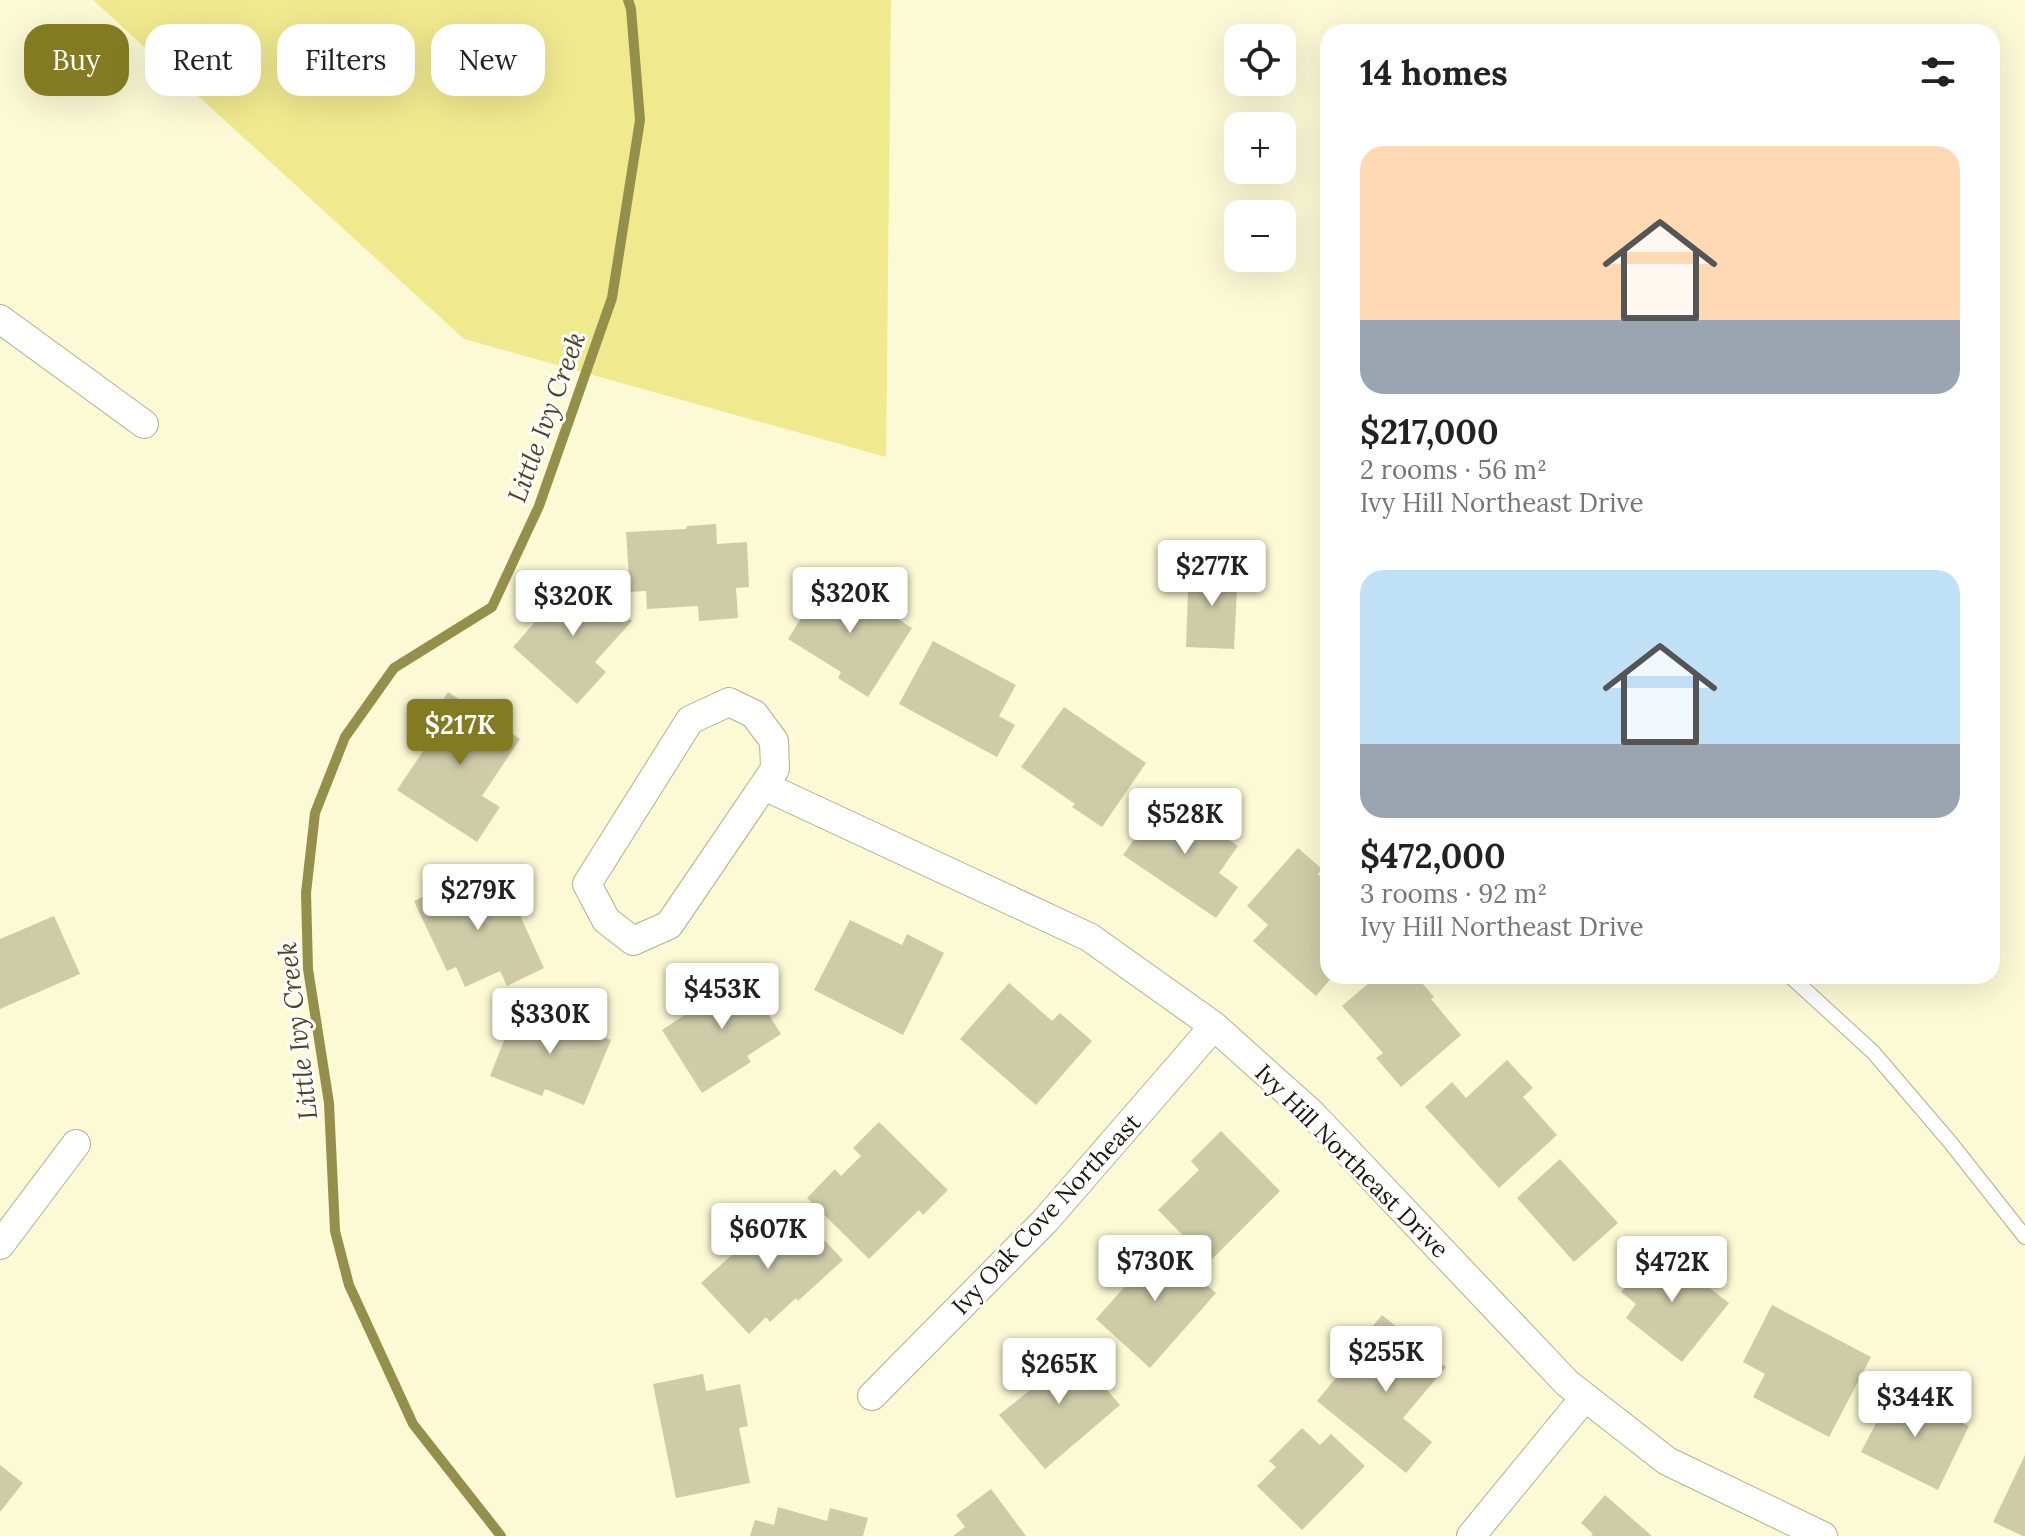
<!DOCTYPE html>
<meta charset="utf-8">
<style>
body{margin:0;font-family:Lora,serif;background:#f2f2f2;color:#222;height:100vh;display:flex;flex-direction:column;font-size:30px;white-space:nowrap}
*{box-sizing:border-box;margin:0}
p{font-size:26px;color:#767676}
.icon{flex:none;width:44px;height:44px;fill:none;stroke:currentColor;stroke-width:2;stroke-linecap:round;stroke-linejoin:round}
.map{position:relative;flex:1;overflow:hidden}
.side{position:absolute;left:1320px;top:24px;width:680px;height:960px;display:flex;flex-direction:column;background:#fff;border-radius:24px;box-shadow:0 8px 32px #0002}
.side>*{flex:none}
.guide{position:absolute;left:24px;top:24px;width:760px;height:72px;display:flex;gap:16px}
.controls{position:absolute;left:1224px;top:24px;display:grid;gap:16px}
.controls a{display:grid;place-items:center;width:72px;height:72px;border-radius:16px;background:#fff;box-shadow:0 8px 32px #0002;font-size:40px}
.price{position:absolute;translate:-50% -68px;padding:0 18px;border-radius:8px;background:#fff;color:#222;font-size:26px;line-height:52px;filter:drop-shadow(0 2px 4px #0008)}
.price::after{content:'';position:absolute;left:50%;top:48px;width:24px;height:18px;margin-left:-12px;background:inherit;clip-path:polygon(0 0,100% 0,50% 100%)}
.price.active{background:#827b21;color:#fff}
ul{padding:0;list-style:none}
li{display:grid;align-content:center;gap:16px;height:424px;padding:0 40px}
li span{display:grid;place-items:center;height:248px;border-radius:24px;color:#555}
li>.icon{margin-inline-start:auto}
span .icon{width:144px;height:144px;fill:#fffc;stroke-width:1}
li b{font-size:34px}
h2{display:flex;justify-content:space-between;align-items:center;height:96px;padding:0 40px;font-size:34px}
.chip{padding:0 28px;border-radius:24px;background:#fff;box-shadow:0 8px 32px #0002;font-size:28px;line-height:72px}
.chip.active{background:#827b21;color:#fff}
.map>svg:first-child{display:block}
.green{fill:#f0e98e}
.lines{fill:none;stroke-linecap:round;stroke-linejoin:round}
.stream{stroke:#948f4b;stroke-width:10}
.building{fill:#cecca8}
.lane-casing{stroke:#b1af8d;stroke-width:16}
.street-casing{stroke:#b1af8d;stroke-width:30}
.lane{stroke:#fff;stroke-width:14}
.street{stroke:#fff;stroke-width:28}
.labels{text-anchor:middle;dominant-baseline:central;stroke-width:6;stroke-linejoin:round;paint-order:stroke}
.street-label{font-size:24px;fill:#1a190c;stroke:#fff}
.water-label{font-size:26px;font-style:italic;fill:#4b4821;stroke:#fff}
</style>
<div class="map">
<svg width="2025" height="1536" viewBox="0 0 2025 1536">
<rect width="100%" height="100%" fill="#fcfad5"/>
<path class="green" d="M93 0H891L886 457 464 339Z"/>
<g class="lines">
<path class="stream" d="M501 1536 413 1424 349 1285 335 1231 329 1103 308 969 306 893 315 813 345 737 394 668 492 607 539 506 612 298 640 120 631 9 628 0"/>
</g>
<path class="building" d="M716 524 717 544 747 542 749 587 736 588 738 618 699 621 698 606 647 609 646 591 630 592 626 532 686 529 687 526Z
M1189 567 1238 569 1234 649 1186 647Z
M578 573 632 621 595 662 606 672 577 704 513 647Z
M828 575 912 628 868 697 838 678 841 672 788 639Z
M933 641 1016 685 999 716 1015 725 997 757 899 704Z
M448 692 520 739 482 796 500 807 477 842 397 790 440 726 430 719Z
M1064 707 1146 763 1102 827 1072 807 1075 804 1021 767Z
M1164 796 1238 846 1219 873 1238 887 1216 918 1123 855Z
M1298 848 1322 869 1318 874 1328 883V976H1333L1316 996 1253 941 1268 925 1247 906Z
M484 868 506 915 517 909 544 968 507 986 500 971 465 987 456 967 447 971 414 901Z
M54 916 80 974 0 1009V939Z
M850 920 902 945 907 934 944 953 903 1035 814 990Z
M738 966 781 1034 747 1056 751 1062 702 1093 662 1030 709 999 702 988Z
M1377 976H1416L1434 997 1431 999 1461 1035 1401 1087 1376 1058 1383 1053 1342 1006Z
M1009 983 1052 1021 1060 1013 1092 1041 1036 1105 960 1039Z
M519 1003 611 1040 584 1105 545 1089 542 1096 490 1076Z
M1507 1060 1533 1088 1523 1097 1557 1135 1499 1188 1425 1107 1452 1082 1466 1098Z
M879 1122 948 1190 923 1215 919 1210 869 1259 807 1198 835 1169 841 1176 861 1156 853 1148Z
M1221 1131 1280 1191 1209 1262 1158 1210 1199 1170 1191 1161Z
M1560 1159 1618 1223 1574 1262 1517 1198Z
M772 1216 799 1244 814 1229 843 1260 798 1301 796 1298 770 1322 766 1317 749 1334 701 1283 735 1252 722 1238 743 1219 755 1232Z
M1153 1237 1216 1293 1150 1368 1096 1319 1135 1275 1126 1267Z
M1657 1247 1729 1303 1682 1362 1626 1318 1636 1304 1621 1292Z
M1772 1305 1871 1357 1829 1437 1753 1397 1765 1374 1743 1362Z
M1382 1315 1446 1367 1403 1418 1432 1442 1406 1473 1317 1401 1344 1368 1355 1378 1378 1350 1363 1338Z
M1064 1340 1120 1405 1045 1469 999 1415 1040 1382 1029 1369Z
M703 1374 706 1391 740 1384 748 1426 739 1428 750 1483 676 1498 653 1384Z
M1894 1389 1969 1426 1938 1490 1861 1452Z
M1302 1428 1320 1445 1331 1434 1365 1466 1302 1530 1257 1486 1276 1467 1269 1461Z
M2025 1455V1536H2023L1993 1522Z
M0 1465 23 1483 0 1512Z
M991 1489 1026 1536H953L965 1527 956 1515Z
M1605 1495 1652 1536H1591L1593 1534 1581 1523Z
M778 1507 827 1521 830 1508 868 1518 863 1536H750L755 1520 774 1525Z"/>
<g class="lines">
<g class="lane-casing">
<path id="lane" d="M1790 976 1873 1052 1950 1142 2025 1237"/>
</g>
<g class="street-casing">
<path id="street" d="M0 319 144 424
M729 702 754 714 774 741 775 769 669 925 633 941 606 920 587 884 690 720Z
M764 786 1089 937 1214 1026 1312 1114 1567 1383 1667 1461 1823 1536
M0 1245 76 1144
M872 1396 1045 1221 1214 1026
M1471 1536 1585 1397"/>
</g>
<use href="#lane" class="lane"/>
<use href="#street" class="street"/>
</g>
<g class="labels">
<g class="street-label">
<text transform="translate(1352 1161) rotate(45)">Ivy Hill Northeast Drive</text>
<text transform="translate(1046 1214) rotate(-47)">Ivy Oak Cove Northeast</text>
</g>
<g class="water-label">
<text transform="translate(546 417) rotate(-70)">Little Ivy Creek</text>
<text transform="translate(297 1031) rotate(-97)">Little Ivy Creek</text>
</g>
</g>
</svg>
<div class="controls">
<a><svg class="icon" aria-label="locate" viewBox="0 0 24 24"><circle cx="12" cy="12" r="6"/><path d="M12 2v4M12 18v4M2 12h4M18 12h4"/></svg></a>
<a>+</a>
<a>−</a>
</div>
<b class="price" style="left:1212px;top:608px">$277K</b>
<b class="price" style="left:850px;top:635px">$320K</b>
<b class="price" style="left:573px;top:638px">$320K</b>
<b class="price active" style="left:460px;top:767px">$217K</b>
<b class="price" style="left:1185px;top:856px">$528K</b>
<b class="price" style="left:478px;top:932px">$279K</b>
<b class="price" style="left:722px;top:1031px">$453K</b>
<b class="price" style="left:550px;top:1056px">$330K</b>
<b class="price" style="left:768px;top:1271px">$607K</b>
<b class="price" style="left:1155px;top:1303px">$730K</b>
<b class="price" style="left:1672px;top:1304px">$472K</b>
<b class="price" style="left:1386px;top:1394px">$255K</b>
<b class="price" style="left:1059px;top:1406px">$265K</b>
<b class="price" style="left:1915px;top:1439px">$344K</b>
<div class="guide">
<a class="chip active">Buy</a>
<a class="chip">Rent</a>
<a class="chip">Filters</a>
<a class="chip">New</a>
</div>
<section class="side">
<h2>14 homes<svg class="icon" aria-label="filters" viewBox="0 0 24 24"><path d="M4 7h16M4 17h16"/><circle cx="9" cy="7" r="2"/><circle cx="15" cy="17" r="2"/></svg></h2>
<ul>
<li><span style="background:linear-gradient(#ffd9b3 70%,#9aa5b1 0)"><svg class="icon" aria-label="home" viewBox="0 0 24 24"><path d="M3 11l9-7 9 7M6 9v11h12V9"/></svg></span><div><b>$217,000</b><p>2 rooms · 56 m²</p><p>Ivy Hill Northeast Drive</p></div></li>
<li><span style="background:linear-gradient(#bfe0f5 70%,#9aa5b1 0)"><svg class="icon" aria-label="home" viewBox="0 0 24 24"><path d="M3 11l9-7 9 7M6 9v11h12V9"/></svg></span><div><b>$472,000</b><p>3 rooms · 92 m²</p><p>Ivy Hill Northeast Drive</p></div></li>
</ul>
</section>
</div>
